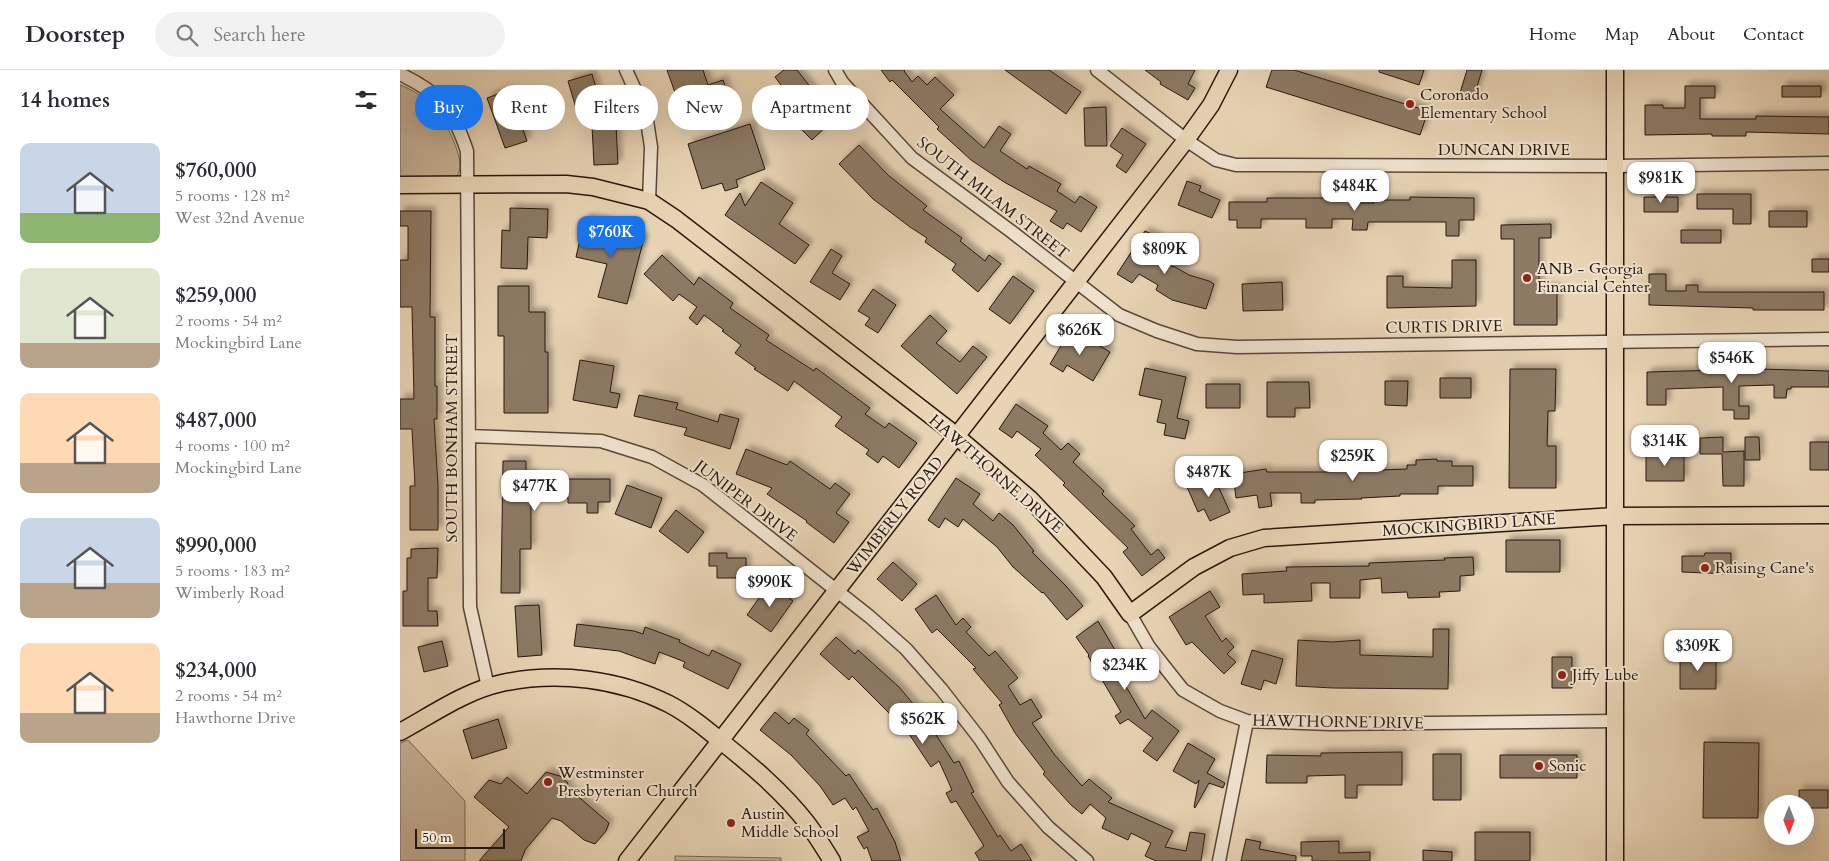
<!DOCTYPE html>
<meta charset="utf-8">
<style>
body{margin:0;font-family:Cardo,serif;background:#f2f2f3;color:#2b2b33;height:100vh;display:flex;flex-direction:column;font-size:19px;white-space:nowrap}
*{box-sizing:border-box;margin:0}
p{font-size:16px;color:#7c7c81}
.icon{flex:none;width:28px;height:28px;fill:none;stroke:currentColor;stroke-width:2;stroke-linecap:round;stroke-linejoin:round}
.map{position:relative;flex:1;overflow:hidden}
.sheet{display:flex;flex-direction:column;background:#fff;width:400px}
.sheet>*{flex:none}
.hud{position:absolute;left:15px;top:15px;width:475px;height:45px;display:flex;gap:10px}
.needle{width:32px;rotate:180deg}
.tools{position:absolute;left:1364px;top:725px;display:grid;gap:10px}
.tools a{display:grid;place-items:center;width:50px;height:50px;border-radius:50%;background:#fff;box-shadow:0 5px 20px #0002;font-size:25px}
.scale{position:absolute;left:15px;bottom:12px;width:90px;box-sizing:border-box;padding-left:5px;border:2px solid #29180e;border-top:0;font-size:14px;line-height:18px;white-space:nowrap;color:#29180e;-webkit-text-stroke:4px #f0e3cf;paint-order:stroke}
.price{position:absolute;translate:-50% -42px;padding:0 11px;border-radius:10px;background:#fff;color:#222;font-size:16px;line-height:32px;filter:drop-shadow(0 1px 2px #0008)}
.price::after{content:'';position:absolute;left:50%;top:30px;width:15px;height:11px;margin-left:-8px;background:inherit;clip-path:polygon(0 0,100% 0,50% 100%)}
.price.current{background:#1a73e8;color:#fff}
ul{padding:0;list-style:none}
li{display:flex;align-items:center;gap:15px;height:125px;padding:0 20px}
li span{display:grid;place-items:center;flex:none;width:140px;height:100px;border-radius:10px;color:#555}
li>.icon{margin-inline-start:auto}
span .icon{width:60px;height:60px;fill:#fffc;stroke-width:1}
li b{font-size:21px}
h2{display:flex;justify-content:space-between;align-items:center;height:60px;padding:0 20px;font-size:21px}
.tag{padding:0 18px;border-radius:22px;background:#fff;box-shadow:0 5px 20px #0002;font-size:18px;line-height:45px}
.tag.current{background:#1a73e8;color:#fff}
header{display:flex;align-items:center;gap:30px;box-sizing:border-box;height:70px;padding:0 25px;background:#fff;border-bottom:1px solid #e1e1e2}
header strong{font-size:24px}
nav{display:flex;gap:28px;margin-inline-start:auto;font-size:18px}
.search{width:350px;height:45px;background:#f2f2f3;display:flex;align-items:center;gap:12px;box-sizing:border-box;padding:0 18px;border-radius:28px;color:#7c7c81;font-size:19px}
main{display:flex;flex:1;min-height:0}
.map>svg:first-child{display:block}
.green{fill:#c8b499;stroke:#786654}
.building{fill:#8c7a65;stroke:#29180e;filter:url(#shadow)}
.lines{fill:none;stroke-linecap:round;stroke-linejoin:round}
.minor-casing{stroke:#594738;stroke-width:15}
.major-casing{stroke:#29180e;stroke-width:19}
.minor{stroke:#f0e3cf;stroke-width:12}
.major{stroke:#e8d4b5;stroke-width:16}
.poi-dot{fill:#8f2418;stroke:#f0e3cf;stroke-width:2}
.labels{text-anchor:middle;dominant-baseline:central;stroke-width:4;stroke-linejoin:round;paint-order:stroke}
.poi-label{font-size:16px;fill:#29180e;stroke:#f0e3cf;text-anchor:start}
.street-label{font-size:16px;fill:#29180e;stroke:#f0e3cf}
</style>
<header>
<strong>Doorstep</strong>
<div class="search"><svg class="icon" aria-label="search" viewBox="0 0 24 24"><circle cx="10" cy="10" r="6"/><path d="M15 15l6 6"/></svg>Search here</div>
<nav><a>Home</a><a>Map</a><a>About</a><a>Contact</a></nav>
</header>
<main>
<section class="sheet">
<h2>14 homes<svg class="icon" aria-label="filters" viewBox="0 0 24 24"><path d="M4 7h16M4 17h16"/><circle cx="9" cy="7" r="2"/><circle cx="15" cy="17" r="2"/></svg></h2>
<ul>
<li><span style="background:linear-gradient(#c9d6e8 70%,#8fb573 0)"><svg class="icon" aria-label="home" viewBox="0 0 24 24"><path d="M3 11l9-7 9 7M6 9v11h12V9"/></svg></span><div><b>$760,000</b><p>5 rooms · 128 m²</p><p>West 32nd Avenue</p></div></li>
<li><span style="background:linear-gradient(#dfe7d0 75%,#b9a48a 0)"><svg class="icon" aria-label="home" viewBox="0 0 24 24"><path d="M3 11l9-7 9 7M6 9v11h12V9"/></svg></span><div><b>$259,000</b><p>2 rooms · 54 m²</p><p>Mockingbird Lane</p></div></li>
<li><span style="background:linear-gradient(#ffd9b3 70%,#b9a48a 0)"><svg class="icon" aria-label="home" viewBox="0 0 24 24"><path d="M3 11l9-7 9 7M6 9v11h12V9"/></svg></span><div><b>$487,000</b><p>4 rooms · 100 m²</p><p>Mockingbird Lane</p></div></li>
<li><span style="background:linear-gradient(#c9d6e8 65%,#b9a48a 0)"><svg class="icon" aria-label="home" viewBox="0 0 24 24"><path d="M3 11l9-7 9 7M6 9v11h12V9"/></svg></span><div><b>$990,000</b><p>5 rooms · 183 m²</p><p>Wimberly Road</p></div></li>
<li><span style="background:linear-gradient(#ffd9b3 70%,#b9a48a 0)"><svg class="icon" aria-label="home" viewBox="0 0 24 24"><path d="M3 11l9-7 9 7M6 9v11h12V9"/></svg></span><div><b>$234,000</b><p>2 rooms · 54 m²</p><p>Hawthorne Drive</p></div></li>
</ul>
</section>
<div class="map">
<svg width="1429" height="791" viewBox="0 0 1429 791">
<defs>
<filter id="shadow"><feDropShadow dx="4.5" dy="-4.5" stdDeviation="2.5" flood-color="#0004"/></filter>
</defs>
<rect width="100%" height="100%" fill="#e8d4b5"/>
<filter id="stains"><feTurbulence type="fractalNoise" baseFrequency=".004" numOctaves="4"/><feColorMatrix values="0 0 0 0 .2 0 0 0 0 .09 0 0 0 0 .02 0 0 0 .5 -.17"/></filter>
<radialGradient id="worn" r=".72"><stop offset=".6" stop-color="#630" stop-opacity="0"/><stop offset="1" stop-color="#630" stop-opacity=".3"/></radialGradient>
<path class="green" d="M0 15C12 19 23 27 32 36 43 46 65 87 59 102 58 105 56 106 54 108H0Z
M8 670 65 731V791H0V673Z
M275 786 381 788V791H275Z"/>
<path class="building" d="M267 0H303L308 15 323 10 329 28 283 45Z
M384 0H397L415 23 402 33 395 24 390 27 375 7Z
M481 0H505L504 1 512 12 518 6 527 15 535 7 554 25 540 39 584 78 599 56 611 64 600 81 627 99 629 96 661 114 657 121 675 133 680 126 697 137 681 162 667 153 663 159 650 151 657 141 604 112 571 90 537 59 539 57 492 10 490 12Z
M605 0H649L681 22 666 44Z
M745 0H795L788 14 795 18 788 30 760 14 761 12Z
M872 0H894L1028 41 1020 65 866 17Z
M979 0H1024L1019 15 979 2Z
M1067 0H1082L1074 27 1060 23Z
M192 4 202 38 178 45 168 11Z
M1285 16H1315V28H1300V49H1356V46L1429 47V64L1346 62V66H1312V64L1245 65V35H1263V38H1285Z
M1382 16H1421V27H1382Z
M109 20 127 71 105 78 87 28Z
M423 37 434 49 412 70 401 59Z
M706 37 707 76H685L684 38Z
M350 54 365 99 336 110 338 117 325 121 322 113 302 119 288 74Z
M216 55 218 94 194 95 192 56Z
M722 58 746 74 726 103 716 96 723 85 710 76Z
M459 75 488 105 527 136 523 140 562 168 560 171 585 191 589 185 601 194 578 222 552 200 556 194 525 172 527 168 510 157 473 129 439 94Z
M787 111 801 116 799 121 820 130 812 148 778 135Z
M361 112 393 133 379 154 409 175 395 194 325 145 340 123 345 136Z
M1297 124H1351V154H1333V139H1297Z
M1010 127 1074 128V150H1059V166H1046V152H968L967 160H952L953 149H932V158H906V149H861V158H837V150H829V132H867V128H938L952 129V133H974V130H1010Z
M1244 127H1278V142H1244Z
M110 138 148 139 147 168 128 167 127 199 101 198 102 160 110 161Z
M0 141H31L30 247H35V316H37V349H34L38 416V460H10V416H15L12 359H0V329H14L12 237H0V190H8V156H0Z
M1369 141H1407V157H1369Z
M185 148 207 152 206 158 244 168 227 234 198 227 207 194 176 187Z
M1151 154V168H1139V218H1157V255H1114V169H1101V155Z
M1281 160H1321V173H1281Z
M745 161 760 168 748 189 775 197 789 205 809 211 814 214 806 239 772 230 756 220 758 215 739 204 732 213 717 204Z
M431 179 442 186 432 203 450 214 440 230 410 212Z
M262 185 294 215 299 207 333 233 330 238 369 265 366 270 414 301 416 298 470 338 465 344 485 358 489 353 517 373 499 398 483 386 478 393 466 384 469 380 435 356 442 347 394 311 388 321 354 299 356 298 335 283 341 275 322 261 324 260 304 245 297 255 289 248 297 237 279 224 273 231 244 204Z
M1412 189H1429V202H1412Z
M1052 190H1076V236L987 238V206H1003V217L1052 218Z
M1249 204H1266V221H1286V215H1298V222H1424V240H1353V238L1249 235Z
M613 206 634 221 610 254 589 239Z
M882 212 883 240 843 241 842 214Z
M98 216H129V242H145V282H148V343H104V266H98Z
M473 219 496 235 478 263 465 255 470 248 458 241Z
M530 245 547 261 536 273 560 292 573 276 587 287 557 324 501 276Z
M671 259 710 282 693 311 667 295 663 302 650 294Z
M180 290 214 296 210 322 220 324 217 338 173 330Z
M745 298 786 307 777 348 789 351 785 369 764 365 766 354 757 352 762 330 739 325Z
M1110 299H1156L1155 341H1148L1147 376H1156V418H1109Z
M1359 299 1429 301V317H1391V319H1387L1386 328H1374V315L1339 316V336H1349V349H1334V340H1323V317L1266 319V335H1247V302Z
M1040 308H1071V328H1040Z
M985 311H1008L1007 336 985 335Z
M867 312H909L910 338H895V347H867Z
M806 314H840V338H806Z
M239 325 278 333 276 339 318 352 320 344 339 349 330 379 284 365 287 358 234 346Z
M616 334 648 356 643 363 661 380 668 373 680 384 673 392 704 421 702 424 735 456 731 459 751 485 758 479 765 488 742 506 723 482 728 478 663 415 665 413 635 385 641 379 617 361 612 368 599 359Z
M1323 367V382L1344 381V416H1323L1322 384H1300V368Z
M1345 367H1359L1360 390H1345Z
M1410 372H1429V400H1410Z
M346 379 387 395 390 391 430 419 435 413 450 424 436 443 449 452 434 473 406 452 407 451 367 424 372 418 336 404Z
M1246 383H1284V411H1246Z
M1037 389V391H1052V396H1073V416H1038V424H1000V426L961 428 962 429 915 430V433H901V423H870L872 436 859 438 857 425 836 428 833 404 866 399 867 402H923L1007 399V395H1016V390Z
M103 391H126V404H133V413H168V409H210V432H198V443H187V433H168V428L131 429V479H120V523H101Z
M813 405 830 442 810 451 804 439 798 442 787 417Z
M556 408 580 424 573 434 593 451 599 443 613 455 634 481 632 482 666 516 683 536 667 550 643 522 642 523 613 497 597 477 563 449 558 457 545 448 539 458 528 450Z
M227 415 262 428 251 458 215 444Z
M276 440 304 462 288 483 259 461Z
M1106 470H1160V502H1106Z
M38 478 37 508H28V541H37L38 556H3V521H7V488H11V479Z
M309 483H327V488H346V508H317V496H309Z
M1305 483H1331V504L1282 502V486H1304Z
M1073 487 1074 505 1060 506V521L1039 522 1040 527 1008 528 1007 522 982 523 981 508 960 510V528H930V513H911L912 531 864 533V524L843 525 842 504 887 501 886 497 969 496V493L1045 490 1044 488Z
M493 492 517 514 502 531 477 509Z
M369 514 393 531 371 562 347 545Z
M810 521 820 537 805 546 822 572 826 568 834 577 827 584 836 592 824 604 792 572 786 575 769 547Z
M536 525 556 555 563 548 571 557 566 562 589 586 595 581 618 608 608 616 620 635 631 629 642 647 632 653 654 684 682 716 689 709 712 728 708 732 773 761 765 777 786 781 790 762 805 764 801 791H756L745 786 751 773 731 763 728 770 702 758 706 748 690 734 682 744 671 735 643 704 645 702 615 663 599 635 602 633 573 599 576 598 537 559 532 563 515 539Z
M139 535 142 585 118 587 115 536Z
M698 551 725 597 717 601 745 649 752 640 779 661 757 691 743 681 753 668 728 649 720 654 715 646 721 642 688 586 689 585 676 567Z
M177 554 234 561 243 564 245 557 280 570 279 572 309 586 312 580 341 594 328 619 283 597 285 592 259 582 255 594 219 581 174 576Z
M1033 559H1049L1048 619 933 618 896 616 898 570 932 572 960 570V585L1033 587Z
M436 567 455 584 458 580 499 617 526 649 554 693 559 691 574 722 571 723 598 767 600 765 611 781 621 774 632 791H580L575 783 584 776 556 731 551 733 546 723 552 720 539 691 531 697 509 664 508 665 488 642 452 606 449 610 420 584Z
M42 571 48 596 24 602 18 577Z
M852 580 883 589 876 614 864 610 861 620 841 614Z
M1280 585H1316V619H1280Z
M1152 587H1172V618H1152Z
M375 642 389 654 394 648 409 660 406 664 446 706 449 704 473 740 477 738 495 772 501 791H472L467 777 464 779 457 767 469 761 456 737 453 740 445 728 433 735 420 716 391 685 360 660Z
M98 649 107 678 72 689 63 660Z
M1304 672 1359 673 1358 748H1303Z
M788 673 815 689 807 703 825 713 823 718 809 713 795 738 794 737 799 710 796 714 773 701Z
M1002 682V715H957V728H945V705L907 706V713H866L867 685 921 686V683Z
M1033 684H1061V730H1033Z
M1100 685H1177V708H1100Z
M146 702 160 706 168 713 167 717 209 753 206 761 195 774 184 770 161 751 152 748 125 780 121 791H79L109 757 74 727 89 710 101 714 107 707 127 724Z
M1399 720H1428V738H1405V734H1399Z
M1075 762H1130V791H1075Z
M846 769 861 772 859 779 896 786V791H841Z
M939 771V783L970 782V791H912V786H901V772Z
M1023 780 1052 782V791H1023Z"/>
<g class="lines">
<g class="minor-casing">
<path id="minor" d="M226 0 246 44 251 77 249 131
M435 0 442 12 512 88 612 162 719 245 757 261 797 274 837 277 1429 269
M697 0 786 70 816 90 836 95 1215 96 1429 93
M0 4C40 23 53 39 67 81L70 537 88 617
M69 366 201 371 252 387 303 415 470 547 506 579 542 620 580 669 608 712 648 757 687 791
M730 544 749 577 783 620 820 641 847 651 930 654 1215 651
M819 791 847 651"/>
</g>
<g class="major-casing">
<path id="major" d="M1215 0V791
M0 115 166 114 193 117 249 131 276 149 548 359 630 429 704 507 730 544 794 497 830 478 864 468 1215 446 1429 445
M0 662C33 644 65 621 102 613 158 601 219 609 269 634 288 644 305 658 322 672 352 696 383 722 407 753 416 765 424 778 432 791
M227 791 786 70 811 35 829 0"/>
</g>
<use href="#minor" class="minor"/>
<use href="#major" class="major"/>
</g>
<g class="poi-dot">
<circle cx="1010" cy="34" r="5"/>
<circle cx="1127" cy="208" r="5"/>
<circle cx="1305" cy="498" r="5"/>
<circle cx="1162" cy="605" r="5"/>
<circle cx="1139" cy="696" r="5"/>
<circle cx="148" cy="712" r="5"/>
<circle cx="331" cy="753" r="5"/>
</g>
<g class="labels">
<g class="poi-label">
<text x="1020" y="25">Coronado<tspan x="1020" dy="18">Elementary School</tspan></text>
<text x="1137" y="199">ANB - Georgia<tspan x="1137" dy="18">Financial Center</tspan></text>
<text x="1315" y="498">Raising Cane's</text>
<text x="1172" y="605">Jiffy Lube</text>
<text x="1149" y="696">Sonic</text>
<text x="158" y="703">Westminster<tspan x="158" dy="18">Presbyterian Church</tspan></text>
<text x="341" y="744">Austin<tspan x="341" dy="18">Middle School</tspan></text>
</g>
<g class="street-label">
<text x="1104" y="80">DUNCAN DRIVE</text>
<text transform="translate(593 128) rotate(38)">SOUTH MILAM STREET</text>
<text transform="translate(1044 257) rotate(-1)">CURTIS DRIVE</text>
<text transform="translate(52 368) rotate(-90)">SOUTH BONHAM STREET</text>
<text transform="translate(596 404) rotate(41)">HAWTHORNE DRIVE</text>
<text transform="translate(346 431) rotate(37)">JUNIPER DRIVE</text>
<text transform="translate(495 446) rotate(-52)">WIMBERLY ROAD</text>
<text transform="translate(1069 455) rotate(-4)">MOCKINGBIRD LANE</text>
<text transform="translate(938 652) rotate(1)">HAWTHORNE DRIVE</text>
</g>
</g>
<rect width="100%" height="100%" filter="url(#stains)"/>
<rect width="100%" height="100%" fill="url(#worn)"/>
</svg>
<div class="tools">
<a><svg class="needle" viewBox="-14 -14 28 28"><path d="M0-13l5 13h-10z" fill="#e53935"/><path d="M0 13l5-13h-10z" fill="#7c7c81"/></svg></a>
</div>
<div class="scale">50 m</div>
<b class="price" style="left:1261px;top:134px">$981K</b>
<b class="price" style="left:955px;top:142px">$484K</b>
<b class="price current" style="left:211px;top:188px">$760K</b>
<b class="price" style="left:765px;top:205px">$809K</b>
<b class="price" style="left:680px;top:286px">$626K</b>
<b class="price" style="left:1332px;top:314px">$546K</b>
<b class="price" style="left:1265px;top:397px">$314K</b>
<b class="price" style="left:953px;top:412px">$259K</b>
<b class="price" style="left:809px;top:428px">$487K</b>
<b class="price" style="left:135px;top:442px">$477K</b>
<b class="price" style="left:370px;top:538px">$990K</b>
<b class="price" style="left:1298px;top:602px">$309K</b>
<b class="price" style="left:725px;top:621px">$234K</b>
<b class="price" style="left:523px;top:675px">$562K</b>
<div class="hud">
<a class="tag current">Buy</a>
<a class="tag">Rent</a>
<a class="tag">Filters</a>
<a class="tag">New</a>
<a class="tag">Apartment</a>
</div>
</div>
</main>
